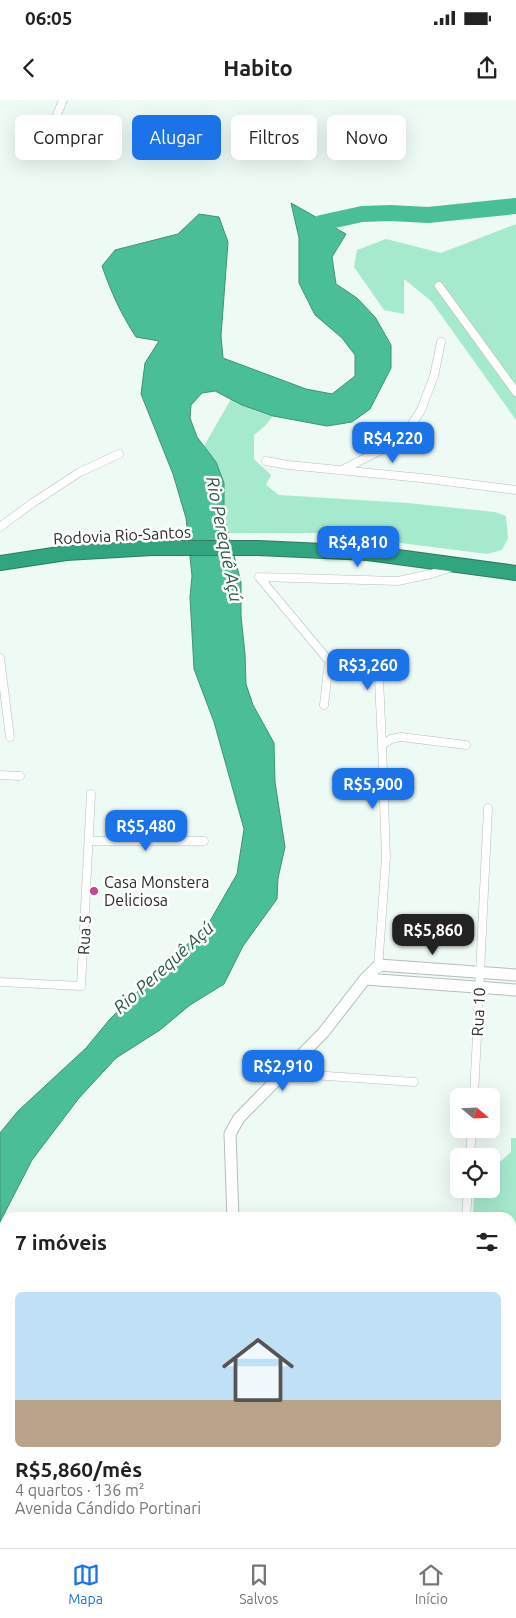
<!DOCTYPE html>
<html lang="pt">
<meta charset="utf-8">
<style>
body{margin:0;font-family:Ubuntu,sans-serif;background:#f6f6f6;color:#222;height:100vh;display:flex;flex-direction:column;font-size:19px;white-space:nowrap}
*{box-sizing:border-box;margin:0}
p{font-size:16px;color:#767676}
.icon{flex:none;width:28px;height:28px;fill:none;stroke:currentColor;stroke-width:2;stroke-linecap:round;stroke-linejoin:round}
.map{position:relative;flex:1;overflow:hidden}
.details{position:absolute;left:0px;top:1112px;width:516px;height:336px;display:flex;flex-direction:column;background:#fff;border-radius:15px 15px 0 0;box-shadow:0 5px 20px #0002}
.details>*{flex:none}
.top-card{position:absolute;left:15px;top:15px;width:486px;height:45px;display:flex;gap:10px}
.needle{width:32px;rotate:109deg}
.buttons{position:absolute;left:450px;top:988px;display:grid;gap:10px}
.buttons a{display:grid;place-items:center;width:50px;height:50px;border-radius:8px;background:#fff;box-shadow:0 5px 20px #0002;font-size:25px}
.price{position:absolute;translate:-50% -42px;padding:0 11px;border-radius:10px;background:#1a73e8;color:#fff;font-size:16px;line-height:32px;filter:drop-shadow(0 1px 2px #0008)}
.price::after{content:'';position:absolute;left:50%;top:30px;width:15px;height:11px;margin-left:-8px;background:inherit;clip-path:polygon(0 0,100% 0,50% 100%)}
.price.active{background:#222;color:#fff}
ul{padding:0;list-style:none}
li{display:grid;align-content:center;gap:10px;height:265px;padding:0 15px}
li+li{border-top:1px solid #e0e0e0}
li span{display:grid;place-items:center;height:155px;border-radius:8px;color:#555}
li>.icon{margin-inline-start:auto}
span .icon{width:90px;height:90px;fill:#fffc;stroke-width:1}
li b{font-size:21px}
h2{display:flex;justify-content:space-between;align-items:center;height:60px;padding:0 15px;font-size:21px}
.chip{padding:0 18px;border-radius:8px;background:#fff;box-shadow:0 5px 20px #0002;font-size:18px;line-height:45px}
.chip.active{background:#1a73e8;color:#fff}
.status{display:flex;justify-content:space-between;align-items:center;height:35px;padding:0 25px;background:#fff;direction:ltr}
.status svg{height:14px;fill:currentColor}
header{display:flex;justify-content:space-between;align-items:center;height:65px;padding:0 15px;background:#fff;font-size:22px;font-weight:700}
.tab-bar{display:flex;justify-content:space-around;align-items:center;height:70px;border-top:1px solid #e0e0e0;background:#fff;font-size:14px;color:#767676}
.tab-bar a{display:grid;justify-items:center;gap:2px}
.tab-bar .active{color:#1a73e8}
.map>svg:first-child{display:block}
.green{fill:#a6eace}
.water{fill:#4abe97;stroke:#409277}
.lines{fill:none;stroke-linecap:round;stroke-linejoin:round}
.river{stroke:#4abe97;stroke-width:16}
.street-casing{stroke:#b4bfba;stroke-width:9}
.secondary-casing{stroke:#b4bfba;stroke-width:13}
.highway-casing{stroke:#2d7b62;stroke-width:16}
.street{stroke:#fff;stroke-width:8}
.secondary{stroke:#fff;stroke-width:11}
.highway{stroke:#30a580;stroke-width:14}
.poi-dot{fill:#c64691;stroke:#fff;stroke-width:2}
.labels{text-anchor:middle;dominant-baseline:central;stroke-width:5;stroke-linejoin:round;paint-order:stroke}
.street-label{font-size:16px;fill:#282d2b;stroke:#fff}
.poi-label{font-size:16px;fill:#282d2b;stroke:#fff;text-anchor:start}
.water-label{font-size:18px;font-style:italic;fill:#2b5a49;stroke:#fff}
</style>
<div class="status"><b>06:05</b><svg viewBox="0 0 49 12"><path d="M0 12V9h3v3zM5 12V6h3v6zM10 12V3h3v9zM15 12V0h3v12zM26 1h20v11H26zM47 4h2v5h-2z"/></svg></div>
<header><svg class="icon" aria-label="back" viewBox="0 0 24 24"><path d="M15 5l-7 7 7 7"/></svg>Habito<svg class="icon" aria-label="share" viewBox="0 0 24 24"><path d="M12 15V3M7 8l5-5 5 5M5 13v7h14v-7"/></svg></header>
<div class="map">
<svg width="516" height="1448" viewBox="0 0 516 1448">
<rect width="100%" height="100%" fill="#eefaf4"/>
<path class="green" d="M516 124V320L431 201 404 179V214L384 210 354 167 357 150 386 139 441 153Z
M231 299 273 316 265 326 254 335V359L271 375 266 385 279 395 408 403 495 412 506 416 508 438 502 450 487 454 322 433H227L224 418V383L204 346Z
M511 1038H516V1345H511V1118L473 1117 474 1089H491V1062L501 1061 511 1052Z"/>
<path class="water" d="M291 103 346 134 332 157 336 184 357 198 375 217 391 245V268L370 309 352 322 327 326 273 316 242 305 215 291 202 293 191 305 190 318 197 337 216 362 224 383V418L241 482V516L245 554 246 584 253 605 274 643 275 682 285 747 278 778 277 799 243 846 224 884 190 905 160 930 116 958 79 998 32 1060 0 1122V1033L18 1011 86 948 110 919 167 862 206 828 237 774 244 729 214 622 194 569 190 497 192 476 186 418 173 374 141 294 145 263 159 241 136 237C121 214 111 192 102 166L115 150 178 134 199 114 219 117 228 142 221 236 223 258 306 289 332 294 355 276V255L342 238 315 215 299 183V138Z"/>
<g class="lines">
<path class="river" d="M316 141 321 123 362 114 390 113 428 115 516 106"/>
<g class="street-casing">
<path id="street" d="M45 44 63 0
M439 186 516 292
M266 361 288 365 421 378 516 390
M342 370 395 343 412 324 421 310 434 276 441 242
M0 427 31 404 80 372 119 354
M259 477 398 481 431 474 452 467
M259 477 329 561 324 605
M0 558 10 637
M329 561H370L379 579 382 645
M0 675 20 676
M89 741H204
M378 869 386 757 382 645 391 639 401 637 466 645
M0 882 81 886 91 694
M284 973 414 982
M474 996 488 708
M470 1056 472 1029
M466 1118 468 1089
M511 1358H516
M415 1444 495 1448
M64 1448V1444
M180 1448V1444"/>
</g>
<g class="secondary-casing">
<path id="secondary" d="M365 879 516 890
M233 1118 230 1034 239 1018 323 933 365 879 379 865 516 875
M0 1443 5 1426"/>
</g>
<g class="highway-casing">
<path id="highway" d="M0 463 66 453 152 448H258L368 453 516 473"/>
</g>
<use href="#street" class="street"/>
<use href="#secondary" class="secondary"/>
<use href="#highway" class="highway"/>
</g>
<circle class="poi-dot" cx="94" cy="791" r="5"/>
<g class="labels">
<g class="street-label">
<text transform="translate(122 435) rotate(-3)">Rodovia Rio-Santos</text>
<text transform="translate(84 835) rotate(-87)">Rua 5</text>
<text transform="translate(478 912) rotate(-87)">Rua 10</text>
</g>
<g class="poi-label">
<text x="104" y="782">Casa Monstera<tspan x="104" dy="18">Deliciosa</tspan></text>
</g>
<g class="water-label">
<text transform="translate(225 439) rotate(79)">Rio Perequê Açú</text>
<text transform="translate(163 867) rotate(-42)">Rio Perequê Açú</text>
</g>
</g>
</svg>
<div class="buttons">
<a><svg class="needle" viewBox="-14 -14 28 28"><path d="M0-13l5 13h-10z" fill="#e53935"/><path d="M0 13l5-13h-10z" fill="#767676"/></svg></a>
<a><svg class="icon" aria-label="locate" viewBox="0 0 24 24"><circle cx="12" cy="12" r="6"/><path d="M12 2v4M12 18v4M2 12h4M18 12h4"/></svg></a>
</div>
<b class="price" style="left:393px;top:364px">R$4,220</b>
<b class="price" style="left:358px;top:468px">R$4,810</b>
<b class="price" style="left:368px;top:591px">R$3,260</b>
<b class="price" style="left:373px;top:710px">R$5,900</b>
<b class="price" style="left:146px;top:752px">R$5,480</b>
<b class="price active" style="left:433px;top:856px">R$5,860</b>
<b class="price" style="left:283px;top:992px">R$2,910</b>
<div class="top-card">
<a class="chip">Comprar</a>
<a class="chip active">Alugar</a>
<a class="chip">Filtros</a>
<a class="chip">Novo</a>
</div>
<section class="details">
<h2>7 imóveis<svg class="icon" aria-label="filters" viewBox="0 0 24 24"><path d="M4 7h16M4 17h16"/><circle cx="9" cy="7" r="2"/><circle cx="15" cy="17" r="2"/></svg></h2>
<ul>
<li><span style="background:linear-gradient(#bfe0f5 70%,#b9a48a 0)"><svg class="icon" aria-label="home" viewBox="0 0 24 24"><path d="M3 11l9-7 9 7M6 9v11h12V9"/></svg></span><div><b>R$5,860/mês</b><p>4 quartos · 136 m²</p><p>Avenida Cándido Portinari</p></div></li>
</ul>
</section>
</div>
<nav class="tab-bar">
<a class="active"><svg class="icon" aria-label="map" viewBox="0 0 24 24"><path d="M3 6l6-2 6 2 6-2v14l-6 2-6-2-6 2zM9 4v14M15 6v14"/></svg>Mapa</a>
<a><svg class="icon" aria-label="saved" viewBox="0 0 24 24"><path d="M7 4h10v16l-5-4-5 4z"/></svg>Salvos</a>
<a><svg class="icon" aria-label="home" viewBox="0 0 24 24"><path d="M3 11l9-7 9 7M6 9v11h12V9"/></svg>Início</a>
</nav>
